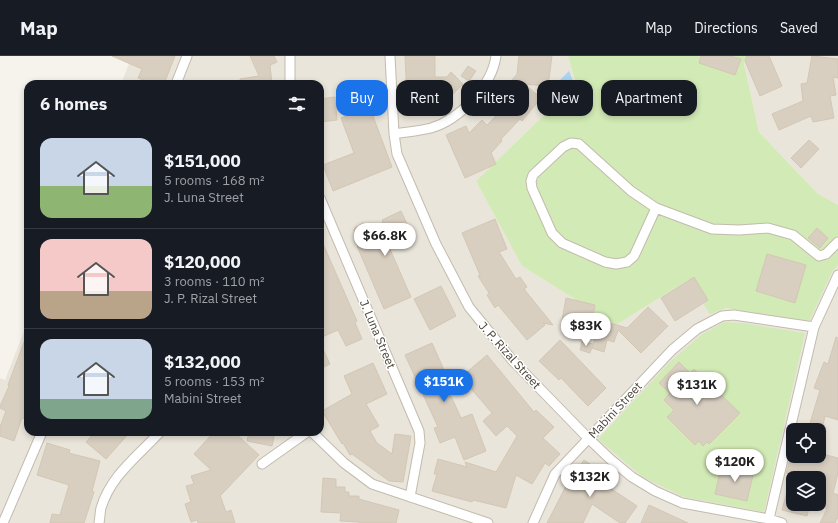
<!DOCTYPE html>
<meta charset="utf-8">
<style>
body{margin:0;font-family:"IBM Plex Sans",sans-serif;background:#20242c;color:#f1f3f6;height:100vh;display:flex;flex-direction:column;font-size:15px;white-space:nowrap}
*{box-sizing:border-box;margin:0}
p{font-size:13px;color:#9ea1a6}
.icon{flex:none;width:22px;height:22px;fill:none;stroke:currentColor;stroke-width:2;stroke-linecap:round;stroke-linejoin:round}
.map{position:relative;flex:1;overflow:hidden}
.drawer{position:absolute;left:24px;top:24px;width:300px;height:356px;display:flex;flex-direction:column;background:#171b24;border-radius:12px;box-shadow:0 2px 6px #0003}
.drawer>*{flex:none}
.top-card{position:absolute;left:336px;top:24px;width:380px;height:36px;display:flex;gap:8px}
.fabs{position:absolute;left:786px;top:367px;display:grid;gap:8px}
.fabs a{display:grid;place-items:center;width:40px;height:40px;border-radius:8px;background:#171b24;box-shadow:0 2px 6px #0003;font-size:20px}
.price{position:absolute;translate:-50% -34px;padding:0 9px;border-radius:14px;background:#fff;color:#222;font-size:13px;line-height:26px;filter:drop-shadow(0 1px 2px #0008)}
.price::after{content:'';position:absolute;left:50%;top:24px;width:12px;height:9px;margin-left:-6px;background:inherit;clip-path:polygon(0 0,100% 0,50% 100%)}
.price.current{background:#1a73e8;color:#fff}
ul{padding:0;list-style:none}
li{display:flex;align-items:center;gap:12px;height:100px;padding:0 16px}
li+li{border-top:1px solid #363941}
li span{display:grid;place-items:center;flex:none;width:112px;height:80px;border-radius:12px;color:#555}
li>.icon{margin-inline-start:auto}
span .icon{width:48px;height:48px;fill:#fffc;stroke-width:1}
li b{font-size:17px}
h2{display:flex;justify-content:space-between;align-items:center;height:48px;padding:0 16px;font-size:17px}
.chip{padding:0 14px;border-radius:12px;background:#171b24;box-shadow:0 2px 6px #0003;font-size:14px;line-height:36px}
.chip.current{background:#1a73e8;color:#fff}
header{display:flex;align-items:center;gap:24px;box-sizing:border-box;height:56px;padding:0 20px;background:#171b24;border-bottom:1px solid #363941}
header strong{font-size:19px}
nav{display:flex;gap:22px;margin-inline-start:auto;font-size:14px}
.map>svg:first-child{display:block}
.residential{fill:#eae5da;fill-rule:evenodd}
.green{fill:#d2eab5}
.water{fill:#a9d4f2}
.building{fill:#d8cfc1;stroke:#d3c7b4}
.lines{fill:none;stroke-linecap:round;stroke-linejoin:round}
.street-casing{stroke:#c2bbae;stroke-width:11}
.street{stroke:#fff;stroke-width:9}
.labels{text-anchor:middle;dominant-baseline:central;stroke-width:3;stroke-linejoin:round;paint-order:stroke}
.street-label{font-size:12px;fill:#4b4439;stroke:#fff}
</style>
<header>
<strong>Map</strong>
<nav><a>Map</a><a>Directions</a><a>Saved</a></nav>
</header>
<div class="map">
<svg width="838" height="467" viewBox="0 0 838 467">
<rect width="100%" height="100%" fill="#f6f3ec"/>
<path class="residential" d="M132 0H568L576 28 476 125 522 210 616 269 688 224 726 252 809 265 832 216 838 209V467H0V322L5 324 28 265V376H320V28H121ZM793 374H819V400H793ZM793 422H819V448H793Z
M747 0H838V149L817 137 759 76 744 8Z"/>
<path class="green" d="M568 0H747L744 8 759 76 817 137 838 149V209L832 216 809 266 726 252 710 258 688 224 616 269 522 210 476 125 576 28Z
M724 266 742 267 805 277 764 456 684 441 643 421 598 383 670 306 701 279Z"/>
<path class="water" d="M569 15 574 27 559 41 548 36Z"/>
<path class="building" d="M112 0H175L164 28H153L138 22 142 13Z
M250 0H274L277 6 270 9 272 28H241L240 23 259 20Z
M405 0H435V21H447L451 16 463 28 447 44 448 47 432 54 431 50 421 53 417 40 407 41Z
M519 0H552L548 30 524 28 541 42 522 65 520 63 501 83 502 85 491 97 496 108 465 122 446 79 466 70 469 77 482 64 487 69 505 51 496 44 517 18Z
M701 0H730L741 3 735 19 699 7Z
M747 0H769L782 30 760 40 745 5Z
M812 0 838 3V22L833 21 836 39 830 40 834 62 813 66 811 60 779 74 772 58 803 45 801 28 807 27Z
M468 10 476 15 469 25 461 20Z
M335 41 337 64 320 66V43Z
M370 52 392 111 333 135 323 109 354 97 341 62Z
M809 84 819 93 801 112 791 102Z
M401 155 413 181 389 191 411 241 384 253 357 190 360 189 354 174 355 172 363 167 370 172 383 167 382 164Z
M495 163 507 193 499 196 516 223 520 221 527 231 524 233 553 269 543 267 545 269 527 284 498 249 495 252 487 239 489 237 478 220 480 219 462 177Z
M817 172 828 182 820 192 808 182Z
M320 181 357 265 355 267 362 283 346 290 338 274 320 282Z
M767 198 806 209 795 247 756 235Z
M694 221 708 244 675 265 661 242Z
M441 230 456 260 430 274 414 243Z
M566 242 595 249 592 266 578 264 576 273 561 270Z
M648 251 668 270 641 297 618 274 614 286 607 284 604 296 592 292 600 264 627 272Z
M27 278 28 364 22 362 14 385 0 380V371L6 355 0 352V350L9 330 8 329Z
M836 281 838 282V364L825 360 822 374H808L820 334 814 332 824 306 828 308Z
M560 284 606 332 588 350 561 322 559 324 539 305Z
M582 285 593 288 590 297 580 294Z
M320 287 330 308 320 313Z
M432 287 448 323 444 325 461 362 472 358 486 395 464 404 455 381 440 387 434 372 438 371 405 299Z
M487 299 534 356 536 354 554 371 543 382 560 398 549 410 545 407 532 428 516 419 506 452 473 444 472 446 432 435 437 418H434L438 403 467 411 465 406 496 416 517 380 507 370 496 380 483 365 492 357 461 321Z
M679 306 690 317 694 313 740 357 709 388 707 386 703 390 699 385 695 389 667 361 674 354 664 344 670 337 659 327Z
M373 307 387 338 366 348 379 370 370 375 377 387 392 398 395 378 411 380 403 426 389 425 352 398 350 399 343 387 342 388 322 355 352 338 344 320Z
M95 376H130L106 403 86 386Z
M214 376H234L259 399 222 438 220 439 226 456 231 454 235 467H198L197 464 191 466 185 448 191 446 186 430 194 428 191 420 211 414 194 398Z
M249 376H275L272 390 247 385Z
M47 387 70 394 69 397 100 405 92 435 94 436 84 467H50L52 458 60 459 69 429 37 419Z
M819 397 838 402V417L833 437 838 439V461L835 467H820L827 453 819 448V438L824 427 819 426V422H804L786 417 791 400H819Z
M584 404 609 421 604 428 637 450 625 467H620L592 448 583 467H547L565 432Z
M721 411 735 414 736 411 754 415 747 445 715 438Z
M323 422 336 423V431H345V436H349V440H359V443L399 454 396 467H359V466L340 465 341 457 321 456Z
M790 424H793V448H810L807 460 782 454Z
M649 449 688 467H641Z"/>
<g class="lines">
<g class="street-casing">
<path id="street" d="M290 0V28
M390 0 394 78 397 98 436 188 469 251 513 305 588 382 610 403 632 421 655 435 682 447 769 463 782 467
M176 28 187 0
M394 78C406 76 419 75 431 72 459 64 492 30 496 0
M320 142 419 375 420 387 410 441
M656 152 634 200 627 206 616 208 605 206 562 187 552 177 532 132 531 125 533 119 563 91 571 87 579 88 631 135 656 152 712 173 739 174 768 172 793 179 819 200 826 198 838 186
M312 376 344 407 372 428 488 467
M262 408 307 376
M3 467 42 376
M99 467C100 462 100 456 101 452 111 419 138 400 160 376
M533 467 555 418 672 294 697 273 722 260 734 259 814 271
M768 467 814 271 838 219"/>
</g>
<use href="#street" class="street"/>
</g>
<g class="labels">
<g class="street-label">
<text transform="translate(378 278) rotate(67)">J. Luna Street</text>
<text transform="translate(510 299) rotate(48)">J. P. Rizal Street</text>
<text transform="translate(615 354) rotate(-47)">Mabini Street</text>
</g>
</g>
</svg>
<div class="fabs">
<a><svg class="icon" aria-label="locate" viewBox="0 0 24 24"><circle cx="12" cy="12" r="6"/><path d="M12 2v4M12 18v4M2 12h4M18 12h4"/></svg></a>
<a><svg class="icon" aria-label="layers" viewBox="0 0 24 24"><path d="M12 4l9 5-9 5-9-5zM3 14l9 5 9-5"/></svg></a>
</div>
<b class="price" style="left:385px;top:201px">$66.8K</b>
<b class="price" style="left:586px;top:291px">$83K</b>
<b class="price current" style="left:444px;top:347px">$151K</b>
<b class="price" style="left:697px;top:350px">$131K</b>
<b class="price" style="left:735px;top:427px">$120K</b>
<b class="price" style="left:590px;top:442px">$132K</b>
<div class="top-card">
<a class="chip current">Buy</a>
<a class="chip">Rent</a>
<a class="chip">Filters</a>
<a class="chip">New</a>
<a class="chip">Apartment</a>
</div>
<section class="drawer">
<h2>6 homes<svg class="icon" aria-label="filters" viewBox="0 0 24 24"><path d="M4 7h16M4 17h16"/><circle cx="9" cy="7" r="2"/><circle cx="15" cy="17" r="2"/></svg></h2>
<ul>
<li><span style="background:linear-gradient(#c9d6e8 60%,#8fb573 0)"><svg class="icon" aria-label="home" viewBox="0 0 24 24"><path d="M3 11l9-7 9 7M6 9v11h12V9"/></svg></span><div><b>$151,000</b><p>5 rooms · 168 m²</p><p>J. Luna Street</p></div></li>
<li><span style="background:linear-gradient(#f6c9c9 65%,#b9a48a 0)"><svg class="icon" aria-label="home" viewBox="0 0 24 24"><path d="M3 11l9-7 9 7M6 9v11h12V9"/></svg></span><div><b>$120,000</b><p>3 rooms · 110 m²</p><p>J. P. Rizal Street</p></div></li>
<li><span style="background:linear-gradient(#c9d6e8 75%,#7fa58c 0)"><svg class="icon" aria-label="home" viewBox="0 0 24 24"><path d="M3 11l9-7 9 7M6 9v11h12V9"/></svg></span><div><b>$132,000</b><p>5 rooms · 153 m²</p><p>Mabini Street</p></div></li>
</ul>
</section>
</div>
